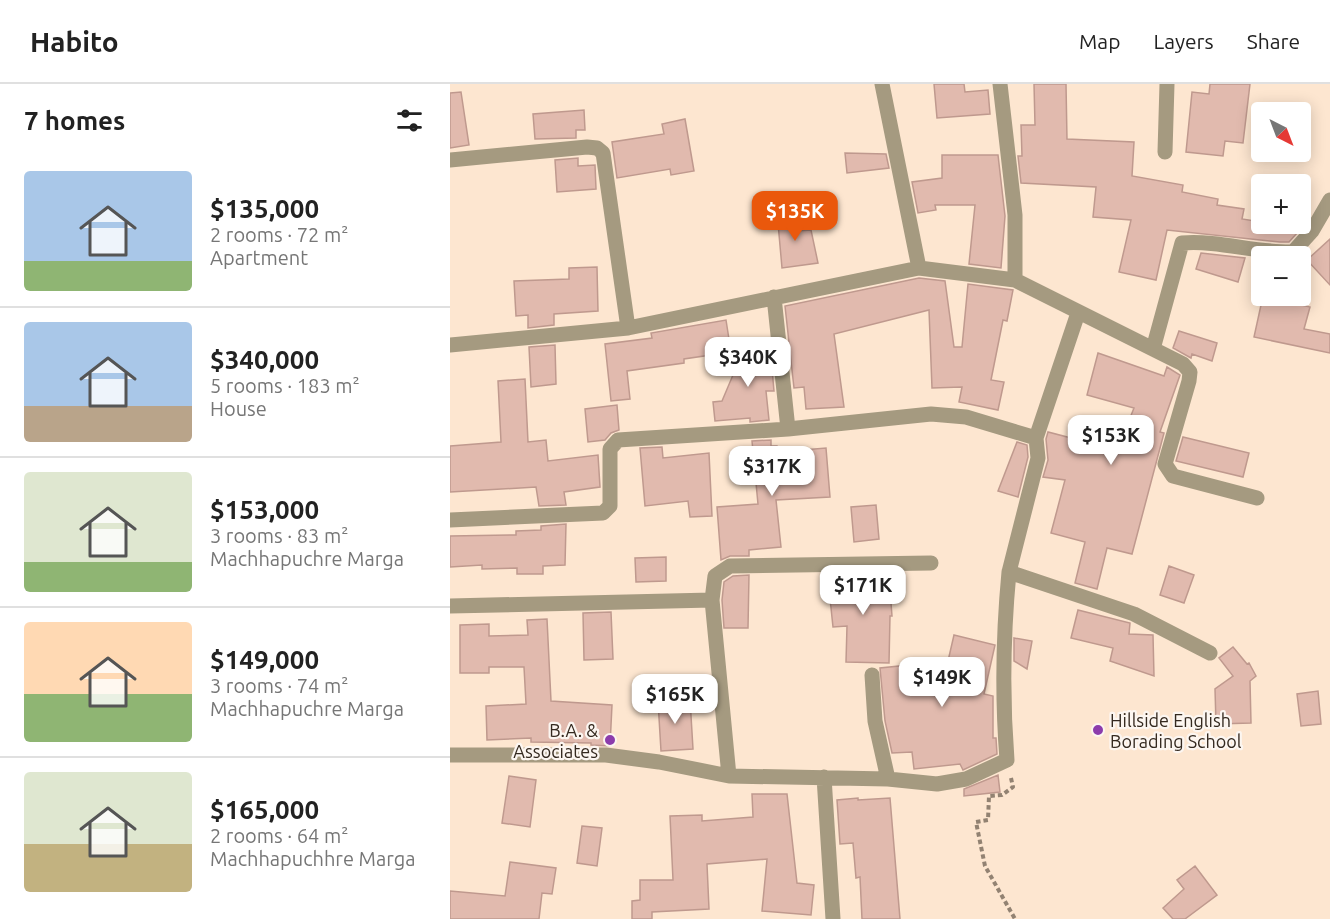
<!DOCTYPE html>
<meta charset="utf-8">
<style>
body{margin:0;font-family:Ubuntu,sans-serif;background:#f2f2f2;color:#222;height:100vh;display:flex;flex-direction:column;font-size:22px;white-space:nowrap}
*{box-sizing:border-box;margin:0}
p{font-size:20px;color:#767676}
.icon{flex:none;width:33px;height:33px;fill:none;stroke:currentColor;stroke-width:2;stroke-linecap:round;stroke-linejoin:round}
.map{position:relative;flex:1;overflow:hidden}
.sheet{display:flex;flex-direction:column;background:#fff;width:450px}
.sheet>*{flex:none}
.needle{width:39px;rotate:138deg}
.tools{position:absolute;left:801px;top:18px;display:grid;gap:12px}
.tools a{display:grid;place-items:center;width:60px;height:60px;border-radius:6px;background:#fff;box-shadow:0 3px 15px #0003;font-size:30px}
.price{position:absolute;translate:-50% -51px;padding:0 14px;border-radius:12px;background:#fff;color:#222;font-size:20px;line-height:39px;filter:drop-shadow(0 2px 3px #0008)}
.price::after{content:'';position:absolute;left:50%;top:36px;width:18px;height:14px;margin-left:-9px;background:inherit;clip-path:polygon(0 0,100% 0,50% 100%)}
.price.selected{background:#ea580c;color:#fff}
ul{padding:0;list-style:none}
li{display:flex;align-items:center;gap:18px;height:150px;padding:0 24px}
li+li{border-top:2px solid #e0e0e0}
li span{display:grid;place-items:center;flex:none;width:168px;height:120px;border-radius:6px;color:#555}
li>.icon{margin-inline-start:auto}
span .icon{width:72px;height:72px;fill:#fffc;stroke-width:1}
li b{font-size:26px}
h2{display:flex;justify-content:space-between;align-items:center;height:72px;padding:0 24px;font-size:26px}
header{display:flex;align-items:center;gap:36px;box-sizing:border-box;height:84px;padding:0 30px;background:#fff;border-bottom:2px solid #e0e0e0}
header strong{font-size:28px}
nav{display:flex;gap:33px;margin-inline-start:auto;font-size:21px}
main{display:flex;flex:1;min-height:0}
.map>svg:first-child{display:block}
.building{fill:#e1baae;stroke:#bf998e;stroke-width:1.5}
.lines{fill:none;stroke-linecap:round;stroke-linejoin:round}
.path{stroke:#928272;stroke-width:4;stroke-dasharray:4.5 3;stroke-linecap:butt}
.minor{stroke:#a59a80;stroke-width:15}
.poi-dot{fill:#8c3cac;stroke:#fcf6f1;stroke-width:2}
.labels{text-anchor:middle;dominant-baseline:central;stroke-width:4.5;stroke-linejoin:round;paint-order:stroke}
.poi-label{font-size:18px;fill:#34291f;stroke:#fcf6f1;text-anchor:start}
</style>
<header>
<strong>Habito</strong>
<nav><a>Map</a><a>Layers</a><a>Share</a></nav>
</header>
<main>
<section class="sheet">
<h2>7 homes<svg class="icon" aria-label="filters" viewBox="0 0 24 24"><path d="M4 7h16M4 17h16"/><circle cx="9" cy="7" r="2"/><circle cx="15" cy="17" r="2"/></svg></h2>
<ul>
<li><span style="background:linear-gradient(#a9c7e8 75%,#8fb573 0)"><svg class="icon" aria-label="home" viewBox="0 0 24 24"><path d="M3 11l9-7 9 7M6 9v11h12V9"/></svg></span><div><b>$135,000</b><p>2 rooms · 72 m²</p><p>Apartment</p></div></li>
<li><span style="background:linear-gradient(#a9c7e8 70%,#b9a48a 0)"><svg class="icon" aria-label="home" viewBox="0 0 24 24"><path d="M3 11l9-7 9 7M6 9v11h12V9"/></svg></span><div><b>$340,000</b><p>5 rooms · 183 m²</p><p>House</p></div></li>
<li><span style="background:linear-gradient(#dfe7d0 75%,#8fb573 0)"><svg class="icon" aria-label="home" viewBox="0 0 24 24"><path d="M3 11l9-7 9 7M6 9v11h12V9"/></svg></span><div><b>$153,000</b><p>3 rooms · 83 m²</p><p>Machhapuchre Marga</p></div></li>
<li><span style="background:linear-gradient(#ffd9b3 60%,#8fb573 0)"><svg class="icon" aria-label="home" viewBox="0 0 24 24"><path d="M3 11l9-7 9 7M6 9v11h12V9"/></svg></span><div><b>$149,000</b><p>3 rooms · 74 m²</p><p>Machhapuchre Marga</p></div></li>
<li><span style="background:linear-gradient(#dfe7d0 60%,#c2b280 0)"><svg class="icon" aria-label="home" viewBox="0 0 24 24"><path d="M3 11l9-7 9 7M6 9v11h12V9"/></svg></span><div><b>$165,000</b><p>2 rooms · 64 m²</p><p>Machhapuchhre Marga</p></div></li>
</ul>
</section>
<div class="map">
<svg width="880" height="835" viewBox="0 0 880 835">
<rect width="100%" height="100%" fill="#fde6d0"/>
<path class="building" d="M484 0H514L515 8 538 6 540 30 487 34Z
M584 0H616L617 55 684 58 682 92 733 101 732 108 768 115 767 121 794 125 792 135 848 144V148L839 158H830L717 146 706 196 669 188 681 136 643 133 646 103 571 99 568 72H572L571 41H585Z
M760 0H800L793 59 775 57 773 72 736 68 742 8 759 10Z
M11 8 19 61 0 64V9Z
M134 26 135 46H126V54L85 55 83 30Z
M235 35 244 87 221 91 220 85 167 94 162 58 214 50 212 40Z
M395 69 436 70 439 84 397 89Z
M492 71H548L555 132 551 184 519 180 525 121H485L486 126 468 129 462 98 492 94Z
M128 74V82L145 81 146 105 107 108 105 76Z
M345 126 347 147 361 146 368 179 332 184 327 128Z
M880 155V201L857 176Z
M751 169 795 174 788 198 746 185Z
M147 183 148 227 104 230V241L78 244V231L66 232 64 197 119 195V184Z
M469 194 495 197 504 263H512L518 200 563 206 557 237 553 236 541 296 554 298 548 326 509 318 512 303 482 304 479 226 384 250 394 323 356 325 354 303 344 304 335 222Z
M813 212 860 223 854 245 880 250V269L804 253Z
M276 236 281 268 234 275V279L177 287 180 315 161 317 155 260 202 254 201 249Z
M729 247 767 259 762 277 742 270 741 274 723 264Z
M105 261 106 300 81 303 79 263Z
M320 263 324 307H316L319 336 300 338V334L265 337 263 318 272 317 283 291 281 270Z
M648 269 714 292 717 283 730 291 710 348 714 349 682 470 657 464 647 505 625 499 635 458 601 449 615 396 593 393 598 376 596 355 598 348 667 366 684 324 637 311Z
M75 295 78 358 96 356 98 377 148 371 150 403 114 408 116 421 89 422 86 403 0 408V362L51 358 48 297Z
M167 321 169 346 161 349 155 356 138 358 135 325Z
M733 353 799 369 793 393 726 377Z
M321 356V362H327L328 368 376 364 380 413 326 416 331 463 299 466V472H280L271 476 267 423 308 420 302 357Z
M567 358 577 361 578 373 568 413 548 407Z
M212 363 213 374 259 369 262 432 240 433 238 417 195 422 190 364Z
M426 421 429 455 404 458 401 423Z
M116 440 115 481 93 482V490H67V484L32 485V481L0 483V452L66 451V447L91 446V442Z
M216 473V497L186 498 185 474Z
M719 482 744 491 734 519 710 511Z
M299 491 298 544H274L272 516 274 498 283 492Z
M412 491 413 495 439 492 442 532H440L439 579 396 578 397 542 383 543 378 495Z
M628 526 680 539 679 550 703 551 704 592 660 577 663 564 621 554Z
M161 528 163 575 134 576 133 529Z
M97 535 101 617 162 621 160 662 141 661V659L81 658V654L37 656 36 622 76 620 74 583H39V589H10V541L39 540V552L78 551 77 536Z
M504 551 545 561 534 610 543 612V654H546L547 670 513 686 510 680 464 685 462 668 442 669 435 637 430 584 498 577Z
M564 554 582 557 577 585 564 577Z
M783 563 797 580 799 579 806 592 800 597 801 639 766 640 765 605 783 592 769 574Z
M868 607 871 640 851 642 847 610Z
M240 615 243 665 211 667 208 617Z
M548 691 550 708 514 712V705Z
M59 692 86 696 80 743 52 739Z
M302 710H337L347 799 364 801 361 831 312 827 317 775 257 780 259 825 202 828V835H182V817L190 816V796H223L220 732 252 731V737L303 733Z
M408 714V716L440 714 450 835H412L410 793 406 794 403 759 390 760 387 716Z
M132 742 152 744 147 782 127 779Z
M60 778 106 784 102 810 92 809 89 835H0V807L55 812Z
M745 782 767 811 735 835H723L713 824 734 805 727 796Z"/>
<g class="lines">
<path class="path" d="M561 694 563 703 552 711 539 712 538 736 526 738 535 782 565 835"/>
<path class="minor" d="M432 0 469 184
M550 0 565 131V196
M715 68 717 0
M0 76 137 63 147 64 153 69 178 244
M324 213 338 345 481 330 516 333 586 354 588 374 559 488 684 530 760 569
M0 261 178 244 469 184 565 196 733 280 740 288 739 297 715 380 723 392 807 414
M703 265 732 159C769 156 806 169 843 168L862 147 880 116
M586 354 628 229
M0 436 153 429 160 422V365L168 356 338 345
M262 516 265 492 280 482 481 479
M0 522 262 516 279 692
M422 591 425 637 438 695
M0 671H156L209 678 279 692 438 695 487 700 516 695 557 676C552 613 553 551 559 488
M374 693 383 835"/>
</g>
<g class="poi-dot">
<circle cx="648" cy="646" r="6"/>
<circle cx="160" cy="656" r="6"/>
</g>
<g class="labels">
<g class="poi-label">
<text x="660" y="636">Hillside English<tspan x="660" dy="21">Borading School</tspan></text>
<text x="148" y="646" text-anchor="end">B.A. &amp;<tspan x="148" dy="21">Associates</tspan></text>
</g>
</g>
</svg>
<div class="tools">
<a><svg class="needle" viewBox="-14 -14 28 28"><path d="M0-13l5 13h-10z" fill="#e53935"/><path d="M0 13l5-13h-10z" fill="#767676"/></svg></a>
<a>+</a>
<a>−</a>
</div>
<b class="price selected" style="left:345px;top:158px">$135K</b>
<b class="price" style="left:298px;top:304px">$340K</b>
<b class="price" style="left:661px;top:382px">$153K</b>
<b class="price" style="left:322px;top:413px">$317K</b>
<b class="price" style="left:413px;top:532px">$171K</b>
<b class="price" style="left:492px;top:624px">$149K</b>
<b class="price" style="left:225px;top:641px">$165K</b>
</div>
</main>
